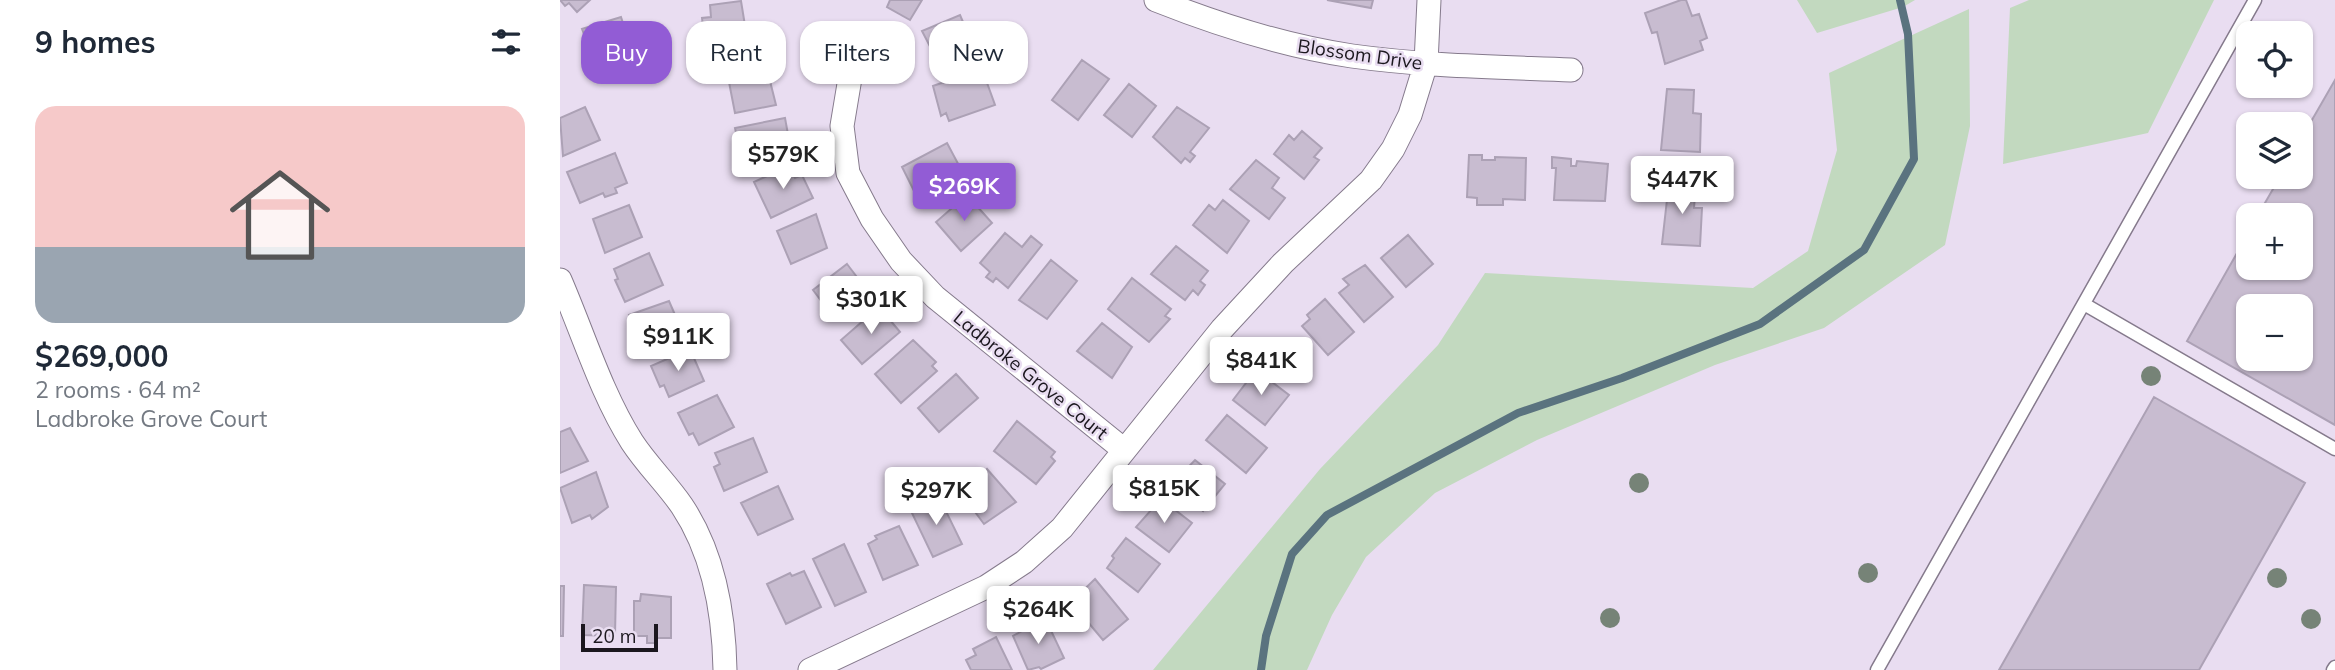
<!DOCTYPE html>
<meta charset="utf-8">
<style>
body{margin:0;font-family:Mulish,sans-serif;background:#f2f2f3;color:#1f2937;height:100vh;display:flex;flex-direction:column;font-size:26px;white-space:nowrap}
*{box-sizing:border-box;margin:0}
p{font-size:23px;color:#747a83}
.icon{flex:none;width:38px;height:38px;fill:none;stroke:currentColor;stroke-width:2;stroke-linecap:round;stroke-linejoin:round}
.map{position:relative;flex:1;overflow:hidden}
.sheet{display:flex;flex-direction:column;background:#fff;width:560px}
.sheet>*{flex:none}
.banner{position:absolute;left:21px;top:21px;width:665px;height:63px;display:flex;gap:14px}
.controls{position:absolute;left:1676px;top:21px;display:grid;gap:14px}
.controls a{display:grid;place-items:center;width:77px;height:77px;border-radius:14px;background:#fff;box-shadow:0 2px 5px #0004;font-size:35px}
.scale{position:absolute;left:21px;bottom:18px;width:77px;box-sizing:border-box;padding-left:7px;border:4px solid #1b171e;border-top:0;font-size:19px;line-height:24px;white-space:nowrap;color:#1b171e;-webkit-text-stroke:5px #e9ddf1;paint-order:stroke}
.price{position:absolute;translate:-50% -60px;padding:0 16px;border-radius:7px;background:#fff;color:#222;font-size:23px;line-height:46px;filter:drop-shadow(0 2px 4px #0008)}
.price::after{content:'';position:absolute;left:50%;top:42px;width:21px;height:16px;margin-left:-10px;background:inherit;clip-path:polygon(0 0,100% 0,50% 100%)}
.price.on{background:#925cd5;color:#fff}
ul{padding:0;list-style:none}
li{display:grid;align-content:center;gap:14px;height:371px;padding:0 35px}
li+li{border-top:2px solid #e0e1e3}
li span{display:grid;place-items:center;height:217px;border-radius:21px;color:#555}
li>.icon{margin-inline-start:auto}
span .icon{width:126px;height:126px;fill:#fffc;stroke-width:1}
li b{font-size:30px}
h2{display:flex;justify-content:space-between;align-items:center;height:84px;padding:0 35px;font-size:30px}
.pill{padding:0 24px;border-radius:21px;background:#fff;box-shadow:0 2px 5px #0004;font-size:24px;line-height:63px}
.pill.on{background:#925cd5;color:#fff}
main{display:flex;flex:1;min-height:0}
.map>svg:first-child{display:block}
.green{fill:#c2d9bf}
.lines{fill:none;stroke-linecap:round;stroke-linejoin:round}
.stream{stroke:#5a737f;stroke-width:8}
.building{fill:#c8bcd0;stroke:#aca1b5;stroke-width:2;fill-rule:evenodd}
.service-casing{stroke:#857a8c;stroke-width:15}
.minor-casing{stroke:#857a8c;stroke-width:25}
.service{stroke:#fff;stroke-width:12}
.minor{stroke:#fff;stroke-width:23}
.tree{fill:#768377}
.labels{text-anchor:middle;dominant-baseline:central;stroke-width:5;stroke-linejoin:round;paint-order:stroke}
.street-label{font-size:19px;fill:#1b171e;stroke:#e9ddf1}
</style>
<main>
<section class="sheet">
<h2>9 homes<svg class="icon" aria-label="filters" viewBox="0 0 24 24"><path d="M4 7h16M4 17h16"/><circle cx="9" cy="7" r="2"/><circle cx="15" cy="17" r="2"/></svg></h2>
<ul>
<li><span style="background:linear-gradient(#f6c9c9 65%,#9aa5b1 0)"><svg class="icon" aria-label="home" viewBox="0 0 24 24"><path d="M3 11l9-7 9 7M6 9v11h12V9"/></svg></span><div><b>$269,000</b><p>2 rooms · 64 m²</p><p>Ladbroke Grove Court</p></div></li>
</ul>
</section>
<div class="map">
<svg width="1775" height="670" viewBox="0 0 1775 670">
<rect width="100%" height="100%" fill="#e9ddf1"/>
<path class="green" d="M1237 0H1355L1343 7 1257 33Z
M1469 0H1654L1588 133 1443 164 1450 8Z
M1409 9 1410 126 1385 245 1264 328 1155 365 977 440 875 493 806 557 772 615 747 670H593L760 469 878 345 925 273 1193 288 1248 251 1277 150 1269 73Z"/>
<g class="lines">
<path class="stream" d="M701 670 706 636 732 554 767 515 958 413 1062 378 1200 324 1304 250 1354 159 1348 34 1340 0"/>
</g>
<path class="building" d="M0 0H30L17 12 9 3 5 6Z
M330 0H362L350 20 327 7Z
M767 0H813L811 8Z
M1121 0H1126L1132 16 1139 14 1147 38 1140 41 1143 50 1105 64 1097 32 1092 33 1085 13Z
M181 1 187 38 145 43 142 18 151 17 150 5Z
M400 15 414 48 378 62 362 31Z
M61 17 72 51 35 63 22 29Z
M522 60 549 79 518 120 492 100Z
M207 69 216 105 175 113 168 77Z
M422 69 435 105 389 121 386 113 381 116 373 86Z
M1775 80V425L1627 341 1689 232V268H1741V215H1698L1720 177H1741V139ZM1689 306H1741V359H1689Z
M569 84 596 106 572 137 544 115Z
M1107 89 1134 90 1133 113 1141 114 1140 152 1101 150Z
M25 107 40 140 3 156 0 118Z
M617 107 649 128 630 152 635 156 630 162 625 158 621 163 593 137Z
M225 118 231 151 182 161 175 128Z
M742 131 762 148 754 157 759 160 744 179 714 154 729 135 734 140Z
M387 143 403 173 357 197 342 167Z
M55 153 67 183 55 188 57 193 45 197 43 193 20 203 7 172Z
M909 155H922V160H935V157L966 158 965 200 943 199V205H917V198L907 197Z
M992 157 1011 159V166H1016L1017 161 1048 164 1045 201 994 200 996 168H992Z
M696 160 719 178 712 188 725 198 709 219 670 189Z
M229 166 235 178 242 175 253 198 211 218 194 182Z
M1109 182 1136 183 1134 208H1142L1140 246 1102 244Z
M407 195 432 223 401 251 376 222Z
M663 200 689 221 667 253 633 225 649 205 655 210Z
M69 205 82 237 45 253 33 219Z
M256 214 267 248 231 264 217 231Z
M445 233 462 247 471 236 482 245 448 288 436 278 433 282 426 277 430 272 420 263Z
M848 235 873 264 846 287 821 258Z
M616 246 648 271 640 281 645 285 638 295 633 290 625 300 591 274Z
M89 253 103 285 65 302 55 280 58 279 54 269Z
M491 260 517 281 487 319 459 300Z
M287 264 303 285 299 288 304 294 274 318 253 290Z
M805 265 833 297 804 322 779 293 789 285 783 279Z
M572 278 611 309 605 316 610 319 589 342 548 309Z
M765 299 794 332 768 355 742 326 750 319 747 315Z
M109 301 125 338 85 351 81 339 74 341 69 315Z
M319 307 340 332 302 364 281 340Z
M542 323 572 347 552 378 517 351Z
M353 340 376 362 372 366 377 371 341 403 315 374Z
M130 349 144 381 109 397 104 385 100 387 91 366Z
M696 370 729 395 705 425 673 400Z
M396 374 418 398 379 432 358 408Z
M157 395 174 427 139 445 133 433 129 435 118 413Z
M1594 397 1745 483 1639 670H1439Z
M667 415 707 448 686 473 646 440Z
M457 421 495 452 491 457 495 461 476 484 434 451Z
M10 428 28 461 0 473V432Z
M193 438 207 472 164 491 154 467 160 464 155 453Z
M635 460 665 484 643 511 611 485Z
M427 469 456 502 424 524 401 493Z
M36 472 48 507 32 519 30 515 12 523 0 488Z
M218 486 233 519 198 535 181 503Z
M379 497 402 544 373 557 351 511Z
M601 499 632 523 609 552 576 527Z
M339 526 358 565 323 580 308 544 317 539 315 536Z
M566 538 600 564 578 592 547 568 554 558 552 556Z
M284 544 306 592 275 606 253 559Z
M244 571 261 607 226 624 207 584 230 573 232 576Z
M535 579 568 619 543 640 511 602Z
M24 585 56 587 55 636 22 635Z
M0 586H4L3 636H0Z
M81 594 111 597V638H97L96 643H87V636H74V601H80Z
M485 618 504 658 481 669 479 667 468 670 453 636Z
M436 637 452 670H411L406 660 416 655 413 649Z"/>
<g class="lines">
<g class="service-casing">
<path id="service" d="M1524 304 1775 449
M1317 670 1695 0
M1773 670 1775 667"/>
</g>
<g class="minor-casing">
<path id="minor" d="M596 0C659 25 724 46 792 56 864 66 938 67 1011 70
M290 78 282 126 288 173 312 219 341 261 375 297 564 450
M0 280C23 333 41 393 72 442 87 465 107 484 122 506 154 554 164 613 165 670
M250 670 426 587 464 562 502 528 662 329 723 263 811 180 833 149 850 115 866 63 869 0"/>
</g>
<use href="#service" class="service"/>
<use href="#minor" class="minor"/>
</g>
<g class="tree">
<circle cx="1591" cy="376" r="10"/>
<circle cx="1079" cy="483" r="10"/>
<circle cx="1308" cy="573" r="10"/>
<circle cx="1717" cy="578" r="10"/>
<circle cx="1050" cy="618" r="10"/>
<circle cx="1751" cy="619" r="10"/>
</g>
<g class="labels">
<g class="street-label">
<text transform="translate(800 54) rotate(8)">Blossom Drive</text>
<text transform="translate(471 375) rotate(39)">Ladbroke Grove Court</text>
</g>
</g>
</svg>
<div class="controls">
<a><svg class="icon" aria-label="locate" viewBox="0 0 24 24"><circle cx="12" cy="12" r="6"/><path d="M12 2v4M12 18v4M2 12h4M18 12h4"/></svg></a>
<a><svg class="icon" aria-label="layers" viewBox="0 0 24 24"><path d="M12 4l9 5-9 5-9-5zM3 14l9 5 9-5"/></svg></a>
<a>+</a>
<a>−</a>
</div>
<div class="scale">20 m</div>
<b class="price" style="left:223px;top:191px">$579K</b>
<b class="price" style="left:1122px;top:216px">$447K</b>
<b class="price on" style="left:404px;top:223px">$269K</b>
<b class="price" style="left:311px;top:336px">$301K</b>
<b class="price" style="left:118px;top:373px">$911K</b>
<b class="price" style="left:701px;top:397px">$841K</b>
<b class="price" style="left:604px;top:525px">$815K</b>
<b class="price" style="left:376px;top:527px">$297K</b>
<b class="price" style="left:478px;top:646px">$264K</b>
<div class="banner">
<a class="pill on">Buy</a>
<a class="pill">Rent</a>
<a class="pill">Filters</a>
<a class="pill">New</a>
</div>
</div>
</main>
